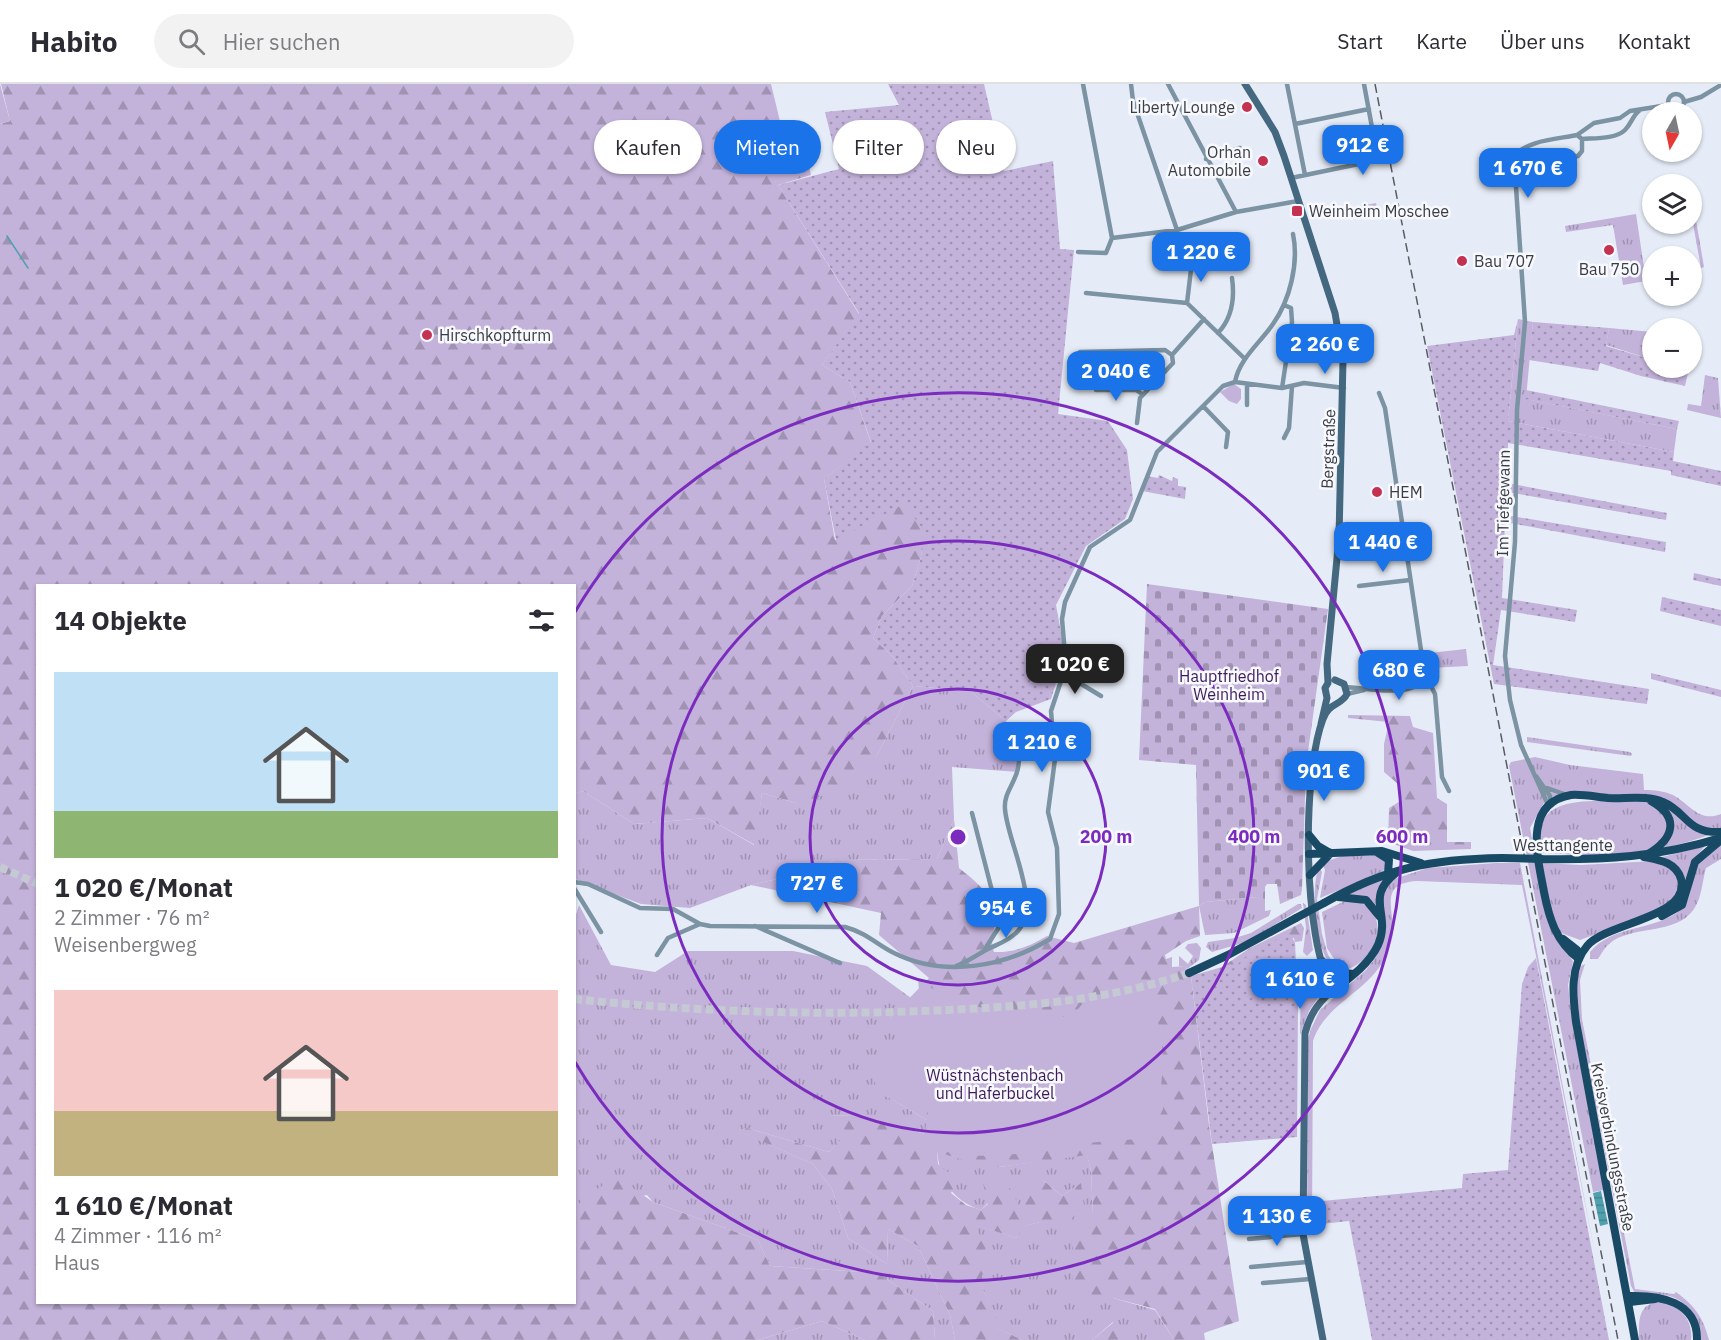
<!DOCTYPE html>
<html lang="de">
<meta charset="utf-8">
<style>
body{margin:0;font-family:"IBM Plex Sans",sans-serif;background:#f2f2f3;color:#2b2b33;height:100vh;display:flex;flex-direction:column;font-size:22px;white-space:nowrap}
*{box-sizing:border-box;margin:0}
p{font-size:20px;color:#7c7c81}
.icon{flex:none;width:33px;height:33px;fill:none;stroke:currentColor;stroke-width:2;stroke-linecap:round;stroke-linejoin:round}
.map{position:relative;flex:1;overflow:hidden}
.panel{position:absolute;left:36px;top:500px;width:540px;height:720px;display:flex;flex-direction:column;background:#fff;border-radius:0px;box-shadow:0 2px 4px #0004}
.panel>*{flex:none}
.hud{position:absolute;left:594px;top:36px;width:570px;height:54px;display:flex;gap:12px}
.needle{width:39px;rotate:189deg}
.controls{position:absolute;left:1642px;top:18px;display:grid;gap:12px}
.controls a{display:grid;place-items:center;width:60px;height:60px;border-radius:50%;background:#fff;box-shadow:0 2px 4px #0004;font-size:30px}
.price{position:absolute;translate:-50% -51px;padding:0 14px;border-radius:12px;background:#1a73e8;color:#fff;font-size:20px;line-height:39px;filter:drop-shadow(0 2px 3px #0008)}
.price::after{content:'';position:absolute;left:50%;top:36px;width:18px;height:14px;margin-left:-9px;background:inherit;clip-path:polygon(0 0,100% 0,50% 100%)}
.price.active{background:#222;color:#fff}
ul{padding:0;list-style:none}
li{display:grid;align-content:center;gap:12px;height:318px;padding:0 18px}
li span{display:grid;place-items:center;height:186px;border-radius:0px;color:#555}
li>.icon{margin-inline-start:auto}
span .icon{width:108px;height:108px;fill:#fffc;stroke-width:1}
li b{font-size:26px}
h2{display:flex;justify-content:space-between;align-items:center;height:72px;padding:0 18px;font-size:26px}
.tag{padding:0 21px;border-radius:27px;background:#fff;box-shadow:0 2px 4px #0004;font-size:21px;line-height:54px}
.tag.active{background:#1a73e8;color:#fff}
header{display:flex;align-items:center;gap:36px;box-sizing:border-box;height:84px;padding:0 30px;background:#fff;border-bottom:2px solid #e1e1e2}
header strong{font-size:28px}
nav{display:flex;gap:33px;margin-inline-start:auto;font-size:21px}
.search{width:420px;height:54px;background:#f2f2f3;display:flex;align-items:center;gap:15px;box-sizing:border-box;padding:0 21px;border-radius:33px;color:#7c7c81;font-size:22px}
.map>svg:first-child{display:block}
.grass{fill:url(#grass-tufts)}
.forest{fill:url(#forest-firs)}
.cemetery{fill:url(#cemetery-stones)}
.park{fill:#c3b2da}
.garden{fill:url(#garden-dots)}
.water{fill:url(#water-rules)}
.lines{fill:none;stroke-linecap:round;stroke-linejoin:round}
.stream{stroke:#51a0b0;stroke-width:1.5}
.primary-tunnel{stroke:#c4c9d3;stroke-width:8;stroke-dasharray:8 4;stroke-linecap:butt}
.minor{stroke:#7b93a3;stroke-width:4.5}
.secondary{stroke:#44687f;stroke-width:7}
.primary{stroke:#194a65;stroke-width:8}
.rail{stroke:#585c61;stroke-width:1.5;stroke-dasharray:9 4.5;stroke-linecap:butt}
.primary-bridge{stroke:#194a65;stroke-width:8}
.ring{fill:none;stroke:#7b2cbf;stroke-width:3}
.poi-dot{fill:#c33351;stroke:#f7f9fe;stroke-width:2}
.labels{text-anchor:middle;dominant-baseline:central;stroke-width:5;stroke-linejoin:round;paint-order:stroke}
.poi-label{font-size:16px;fill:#3a3d41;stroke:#f7f9fe;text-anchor:start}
.street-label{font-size:16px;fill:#3a3d41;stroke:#f7f9fe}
.park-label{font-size:16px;fill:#3d1b5b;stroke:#f7f9fe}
.centre{fill:#7b2cbf;stroke:#f7f9fe;stroke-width:3}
.ring-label{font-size:18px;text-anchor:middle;font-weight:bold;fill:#7b2cbf;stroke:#f7f9fe;stroke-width:5;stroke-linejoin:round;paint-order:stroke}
</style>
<header>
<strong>Habito</strong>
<div class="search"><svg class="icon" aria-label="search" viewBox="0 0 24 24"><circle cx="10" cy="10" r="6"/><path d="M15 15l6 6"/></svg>Hier suchen</div>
<nav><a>Start</a><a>Karte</a><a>Über uns</a><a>Kontakt</a></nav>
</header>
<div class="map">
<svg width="1721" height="1256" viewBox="0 0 1721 1256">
<defs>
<pattern id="grass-tufts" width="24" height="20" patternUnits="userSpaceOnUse" patternTransform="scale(1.5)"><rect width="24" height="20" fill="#c3b2da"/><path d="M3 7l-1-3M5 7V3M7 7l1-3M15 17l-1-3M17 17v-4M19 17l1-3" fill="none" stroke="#9f92b2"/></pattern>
<pattern id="forest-firs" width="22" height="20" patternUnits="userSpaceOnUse" patternTransform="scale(1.5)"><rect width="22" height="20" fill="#c3b2da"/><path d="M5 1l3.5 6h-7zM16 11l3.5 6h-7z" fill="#9f92b2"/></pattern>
<pattern id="cemetery-stones" width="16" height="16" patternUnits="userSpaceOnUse" patternTransform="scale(1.5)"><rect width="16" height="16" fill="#c3b2da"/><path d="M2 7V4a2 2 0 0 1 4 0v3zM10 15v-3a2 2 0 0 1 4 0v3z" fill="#9f92b2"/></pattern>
<pattern id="garden-dots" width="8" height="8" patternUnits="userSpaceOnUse" patternTransform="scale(1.5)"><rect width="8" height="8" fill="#c3b2da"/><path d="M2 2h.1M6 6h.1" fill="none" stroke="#9f92b2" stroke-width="1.8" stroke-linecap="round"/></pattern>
<pattern id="water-rules" width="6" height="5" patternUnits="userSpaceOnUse" patternTransform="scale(1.5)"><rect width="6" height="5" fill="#51a0b0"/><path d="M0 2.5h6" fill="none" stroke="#448491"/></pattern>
</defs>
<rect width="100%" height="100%" fill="#e6ecf7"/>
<path class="grass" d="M1692 113 1704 183 1701 184 1692 134Z
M1636 130 1646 197 1623 201 1613 141 1566 148 1565 142Z
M1518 235 1533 238 1526 315 1677 345 1674 368 1508 337Z
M1609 244 1653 248V276L1606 261Z
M1705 291 1718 294 1721 334 1687 326 1688 320 1701 322Z
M1466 565 1468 582 1430 584 1429 569Z
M913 602 970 607 1006 637 1019 688 952 683 954 735 937 775 834 776 816 786 751 801 690 824 641 820 575 795 574 710 583 707 634 740 707 734 754 761 762 709 796 719 877 671Z
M1527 653 1630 668 1632 670 1631 672 1527 658Z
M1535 673 1570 681 1643 690 1644 706C1654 706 1664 707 1673 711 1690 720 1699 739 1721 730V746C1678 765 1629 771 1583 771 1568 771 1554 769 1541 769 1527 702 1602 720 1640 717L1568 708 1546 715 1530 744 1548 840 1573 877 1568 901 1570 919 1604 1106 1593 1108 1509 682 1511 678Z
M1721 760V775L1706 784C1702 798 1702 813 1694 825 1676 852 1632 840 1609 860 1604 864 1601 871 1598 875H1590V868C1613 841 1651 847 1678 828 1695 816 1688 797 1697 781 1701 773 1714 766 1721 760Z
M1705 762 1690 780 1685 800 1662 773Z
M1375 771 1386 776V784L1382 788 1320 814 1325 786 1322 779 1342 772Z
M1653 777 1672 785C1676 793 1682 802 1676 811 1664 831 1603 847 1580 856L1567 851 1578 856 1555 846 1540 779 1581 781Z
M1496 779H1520L1596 1175 1522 801 1417 797C1380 799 1393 822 1393 848 1393 855 1389 864 1387 870 1371 907 1325 919 1313 957L1312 1141 1307 1147 1308 957 1310 947 1320 926 1366 886 1376 873 1386 843 1382 812 1391 796 1428 784Z
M1319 783 1322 788 1317 815 1322 850 1328 871 1339 887C1314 878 1310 803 1319 783Z
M1392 790 1378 805 1380 828 1369 816 1346 811Z
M1258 813 1265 827 1271 826 1269 832 1234 849 1205 851 1199 822 1205 818Z
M1349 815C1397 825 1378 879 1342 887L1327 864 1322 828Z
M1303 819 1306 821 1313 866 1307 872 1303 868 1306 844Z
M1298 820H1301L1302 824 1246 858 1212 868 1206 863 1208 858 1235 854 1251 849Z
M579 821 611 881 655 888 688 867H793L867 882 911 914 890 934 952 958 878 1007 930 1038 929 1051 856 1031 827 1032 845 1052 829 1068 747 1044 739 1047 813 1080 832 1105 848 1154 887 1180 888 1145 918 1162 950 1231 955 1256H935L933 1227 878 1189 770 1182 758 1156 653 1118 647 1111 575 1126 574 837Z
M1197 859 1201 864 1199 876 1187 885 1185 882H1179V872L1188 880 1193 872 1185 864 1188 860Z
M1311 875 1318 879 1325 903 1309 927 1300 951 1301 886 1305 878Z
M1585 880 1580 896 1582 935 1635 1205 1674 1210 1676 1208C1695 1222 1703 1233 1709 1256H1701C1702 1235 1686 1214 1664 1211 1655 1209 1645 1211 1635 1209L1631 1202 1579 936 1577 896 1581 882Z
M937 1067 999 1083 1087 1070 1091 1087 1093 1131 1113 1214 1155 1226 1174 1256H1126V1253L1113 1238 1092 1256H1022L988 1240 996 1233 983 1206 972 1139 1016 1154 1024 1142 1040 1138 1081 1099 1062 1112 1043 1096 1020 1124 988 1119 981 1126C953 1117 940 1097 937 1067Z
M1661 1217C1680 1223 1693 1234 1691 1256H1639C1639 1236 1637 1220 1661 1217Z
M822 1237 865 1256H758Z"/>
<path class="forest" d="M1 0H771L785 58 802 51 811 91 778 101 859 230 822 281 850 298 871 359 824 395 835 456 904 419 924 445 921 473 912 502 882 532 873 554 893 573 913 602 877 671 848 705 796 719 762 709 755 761 707 734 634 740 583 707 575 710 574 501H38V1218H574L575 1126 584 1113 617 1093 653 1118 758 1156 770 1182 878 1189 933 1227 935 1256H865L822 1237 758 1256H0V40L10 37Z
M1348 631 1410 632 1413 643 1433 649 1437 714 1447 720V758H1471V765L1413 767 1388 758 1389 724 1402 716 1398 700 1384 688V660L1389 638 1348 634Z
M954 735 959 784C974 796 994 811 995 832 996 846 989 854 994 868 1014 869 1030 862 1047 852L1074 859 1199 822 1200 852 1186 857 1165 871 1166 875 1172 873V883L1185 882 1191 892 1209 1041 1239 1237 1204 1249 1205 1256H1174L1155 1225 1113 1214 1072 1217 1073 1147 1093 1131 1091 1087 1087 1071 999 1083 977 1080 937 1068 938 1080 958 1096 951 1109 966 1121 981 1126 988 1120 983 1099 991 1095 1008 1101 1020 1123 1028 1100 1043 1096 1062 1112 1081 1099 1084 1122 1069 1137 1055 1145 1040 1138 1025 1142 1016 1154 973 1140 983 1156 989 1177 982 1192 983 1206 997 1233 989 1240 1022 1256H955L950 1231 918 1162 888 1145 887 1180 848 1154 832 1105 813 1080 738 1047 747 1044 829 1068 844 1052 826 1032 856 1031 929 1051 930 1038 878 1007 872 990 951 957 889 935 929 894 879 851 881 829 751 801 816 786 834 776 937 775Z
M1301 839 1304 844 1302 857 1295 858 1294 854 1248 871 1234 885 1225 888 1222 886V883L1250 864Z
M1114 1238 1127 1253 1126 1256H1092Z"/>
<path class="cemetery" d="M1147 500 1328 525 1306 682 1302 805 1301 811 1280 820 1277 800H1267L1265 803V827H1260L1258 813 1205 818 1199 822 1196 681 1139 676Z"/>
<path class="park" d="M0 0 10 37 0 40Z
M1376 119 1378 128 1361 131 1360 122Z
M1234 300 1241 305V315L1237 320 1229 317 1220 308Z
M1127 891C1164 930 1165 953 1161 1005H1167L1163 1025 1148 1056C1071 1051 1000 1090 923 1061L928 1027 877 1010 887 963 893 962 897 957 889 937 919 907 918 894C961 930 1018 929 1071 933L1085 917 1108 912Z"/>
<path class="garden" d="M888 0H984L1004 87 1053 77 1060 165 1074 166 1058 330 1108 337 1127 366 1133 415 1125 435 1086 462 1056 521 1065 570 1051 615 1016 628 1006 637 970 607 913 602 893 573 873 554 882 532 912 502 921 473 923 445 904 420 836 456 824 395 871 358 850 298 822 281 859 229 778 101 839 85 825 28 899 21Z
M1518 235 1508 337 1674 368 1673 377 1721 387V402L1671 391V387L1508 359 1507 399 1667 429 1666 436 1507 408 1506 431 1666 458 1665 468 1505 438 1502 514 1577 526 1575 538 1501 526 1493 581 1649 605 1647 620 1494 600 1427 262 1514 251Z
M1533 238 1609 244 1606 262 1653 276V284H1689L1685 302 1641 292 1600 279 1598 287 1529 276Z
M1526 306 1679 337 1677 345 1525 315Z
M1159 391 1172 397 1173 393 1178 395V402L1186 403 1185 415 1142 407 1147 392 1158 394Z
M1694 489 1721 495V502L1693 496Z
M1662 513 1721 526V542L1660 527Z
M1651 589 1721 606V613L1651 595Z
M1290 851 1295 858 1298 920 1297 1053 1212 1060 1191 892 1222 883 1226 888C1236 884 1241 876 1249 870 1262 862 1276 854 1290 851Z
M1536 874 1609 1256H1372L1349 1137 1312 1141 1311 1118 1462 1104 1463 1090 1508 1086 1522 900 1528 883Z"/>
<path class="water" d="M1601 1107 1608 1140 1600 1142 1593 1109Z"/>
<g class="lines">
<path class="stream" d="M7 152 28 184"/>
<path class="primary-tunnel" d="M0 783 38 800
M574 915C698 928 823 932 947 926 1030 922 1110 916 1189 889"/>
<path class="minor" d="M1131 0 1133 17 1177 146
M1168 0 1236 128
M1287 0 1305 91
M1364 0 1376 65
M1668 18a8 8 0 1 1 16 0a8 8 0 1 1-16 0Z
M1684 18 1701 13 1721 1
M1295 40 1369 25
M1577 51 1594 39 1620 34 1630 27 1668 21
M1206 75 1240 64
M1515 88 1578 72 1582 67V55
M1291 94 1378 76
M1112 154 1177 146 1236 128 1298 117
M1078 168 1106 169 1112 154 1083 0
M1086 209 1187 219 1245 275
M1187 219 1192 177
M1218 249C1232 234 1235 215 1232 194
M1080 268 1165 266 1172 271
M1235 298 1282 304 1304 299 1344 304
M1282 304 1292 238 1291 224 1284 221
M1096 306H1136L1142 310
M1247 321V300
M1203 322 1228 348 1226 363
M1137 339 1140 314 1173 279 1172 271 1204 235
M1284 354 1289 344 1292 302
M1359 502 1410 496
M1063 589 1101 612
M1423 597 1431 602 1435 610 1442 693 1449 707
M1346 603C1365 604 1415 615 1425 593L1385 324 1379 309
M1347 610 1364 606
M1536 692 1550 712 1551 721
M1547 704 1567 711
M1549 723 1521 661 1510 616 1505 572 1515 458 1517 326 1525 238 1514 73C1525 56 1559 55 1577 51L1582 55C1595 54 1616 55 1625 46 1632 39 1632 32 1640 26
M972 729 999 834V843L985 865
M574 798 588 800 640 824 673 825 700 840 710 842 845 843C867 849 876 860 894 869 944 894 1004 883 1050 855L1059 830 1057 764 1048 728 1055 675 1051 627 1066 582 1062 535 1065 518 1090 463 1130 436 1157 368 1223 302 1235 298C1239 275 1260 259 1273 240 1290 216 1299 179 1293 150
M574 804 601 848
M755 842 840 879
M657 871 668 854 700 840
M956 882C967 878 974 873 984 867 995 861 1007 858 1016 849 1044 823 1007 758 1005 725 1003 703 1025 694 1017 664
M1249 1155 1303 1150
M1251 1183 1307 1178
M1263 1199 1310 1195"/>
<path class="secondary" d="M1245 0 1275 48 1284 72 1335 229 1343 276 1339 453 1327 580 1328 599 1325 604 1327 614 1321 640
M1322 876C1342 901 1338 898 1320 919 1312 928 1308 938 1305 949L1303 1150 1323 1256
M1333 907C1302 856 1302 690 1323 635 1329 618 1341 622 1347 610L1344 600 1335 596"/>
<path class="primary" d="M1309 751 1318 762 1330 769
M1378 769 1389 776 1388 789
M1309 770 1382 767 1421 779
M1648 770C1673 755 1681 734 1651 717
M1541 775C1605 776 1658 773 1720 754
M1310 791 1331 769
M1338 813 1366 816 1380 833
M1324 819C1386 784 1431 775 1502 774
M1662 832 1682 821 1695 778 1721 756
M1563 855 1577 866 1579 875
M1579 875C1556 858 1549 834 1544 808 1538 775 1522 719 1571 711 1582 710 1597 713 1608 714 1624 715 1648 711 1663 718 1687 728 1687 750 1721 748
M1331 888 1354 890
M1189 889 1228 871 1296 834
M1335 905C1351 893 1369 880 1378 861 1392 829 1363 814 1397 788
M1629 1212C1659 1211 1698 1217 1697 1256
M1630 1218 1655 1215
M1635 1256 1576 938C1573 913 1569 883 1587 862 1607 838 1691 834 1681 795 1676 778 1659 776 1644 773"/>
<path class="rail" d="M1375 0 1618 1256"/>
<path class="primary-bridge" d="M1502 774 1541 775
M1296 834 1324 819"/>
</g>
<g class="ring">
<circle cx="958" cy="753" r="148"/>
<circle cx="958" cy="753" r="296"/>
<path d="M575 528A444 444 0 1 1 575 978"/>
</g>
<g class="poi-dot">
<circle cx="1247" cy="23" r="6"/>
<circle cx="1263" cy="77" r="6"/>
<rect x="1291" y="121" width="12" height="12" rx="3"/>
<circle cx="1609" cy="166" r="6"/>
<circle cx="1462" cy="177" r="6"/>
<circle cx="427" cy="251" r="6"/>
<circle cx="1377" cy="408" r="6"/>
</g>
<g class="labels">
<g class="poi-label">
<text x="1235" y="23" text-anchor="end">Liberty Lounge</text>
<text x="1251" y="68" text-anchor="end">Orhan<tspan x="1251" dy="18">Automobile</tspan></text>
<text x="1309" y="127">Weinheim Moschee</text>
<text x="1474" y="177">Bau 707</text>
<text x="1609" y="185" text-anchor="middle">Bau 750</text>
<text x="439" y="251">Hirschkopfturm</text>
<text x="1389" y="408">HEM</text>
</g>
<g class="street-label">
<text transform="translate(1328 365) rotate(-88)">Bergstraße</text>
<text transform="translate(1503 419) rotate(-89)">Im Tiefgewann</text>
<text x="1563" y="761">Westtangente</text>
<text transform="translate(1613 1063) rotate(79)">Kreisverbindungsstraße</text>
</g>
<g class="park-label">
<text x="1229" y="592">Hauptfriedhof<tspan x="1229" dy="18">Weinheim</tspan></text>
<text x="995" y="991">Wüstnächstenbach<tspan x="995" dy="18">und Haferbuckel</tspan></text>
</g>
</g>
<circle cx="958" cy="753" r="9" class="centre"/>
<g class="ring-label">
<text x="1106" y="759">200 m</text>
<text x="1254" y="759">400 m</text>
<text x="1402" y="759">600 m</text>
</g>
</svg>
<div class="controls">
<a><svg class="needle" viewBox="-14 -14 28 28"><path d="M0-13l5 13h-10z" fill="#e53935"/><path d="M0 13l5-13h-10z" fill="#7c7c81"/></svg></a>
<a><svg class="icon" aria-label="layers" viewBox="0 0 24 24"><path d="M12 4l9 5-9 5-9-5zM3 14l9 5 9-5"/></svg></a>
<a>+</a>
<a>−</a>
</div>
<b class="price" style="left:1363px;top:92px">912 €</b>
<b class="price" style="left:1528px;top:115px">1 670 €</b>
<b class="price" style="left:1201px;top:199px">1 220 €</b>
<b class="price" style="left:1325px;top:291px">2 260 €</b>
<b class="price" style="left:1116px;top:318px">2 040 €</b>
<b class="price" style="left:1383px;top:489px">1 440 €</b>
<b class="price active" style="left:1075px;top:611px">1 020 €</b>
<b class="price" style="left:1399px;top:617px">680 €</b>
<b class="price" style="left:1042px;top:689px">1 210 €</b>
<b class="price" style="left:1324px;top:718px">901 €</b>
<b class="price" style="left:817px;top:830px">727 €</b>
<b class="price" style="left:1006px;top:855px">954 €</b>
<b class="price" style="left:1300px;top:926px">1 610 €</b>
<b class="price" style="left:1277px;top:1163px">1 130 €</b>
<div class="hud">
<a class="tag">Kaufen</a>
<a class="tag active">Mieten</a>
<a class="tag">Filter</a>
<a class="tag">Neu</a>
</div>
<section class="panel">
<h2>14 Objekte<svg class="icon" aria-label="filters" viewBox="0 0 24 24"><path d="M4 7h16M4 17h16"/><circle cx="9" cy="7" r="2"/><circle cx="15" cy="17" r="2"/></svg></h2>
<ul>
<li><span style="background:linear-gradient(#bfe0f5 75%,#8fb573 0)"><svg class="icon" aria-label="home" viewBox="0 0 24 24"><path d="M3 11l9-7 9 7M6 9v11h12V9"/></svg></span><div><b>1 020 €/Monat</b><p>2 Zimmer · 76 m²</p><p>Weisenbergweg</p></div></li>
<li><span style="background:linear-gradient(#f6c9c9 65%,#c2b280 0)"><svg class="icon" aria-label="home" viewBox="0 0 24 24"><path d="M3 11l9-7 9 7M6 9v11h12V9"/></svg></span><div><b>1 610 €/Monat</b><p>4 Zimmer · 116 m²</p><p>Haus</p></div></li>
</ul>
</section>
</div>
